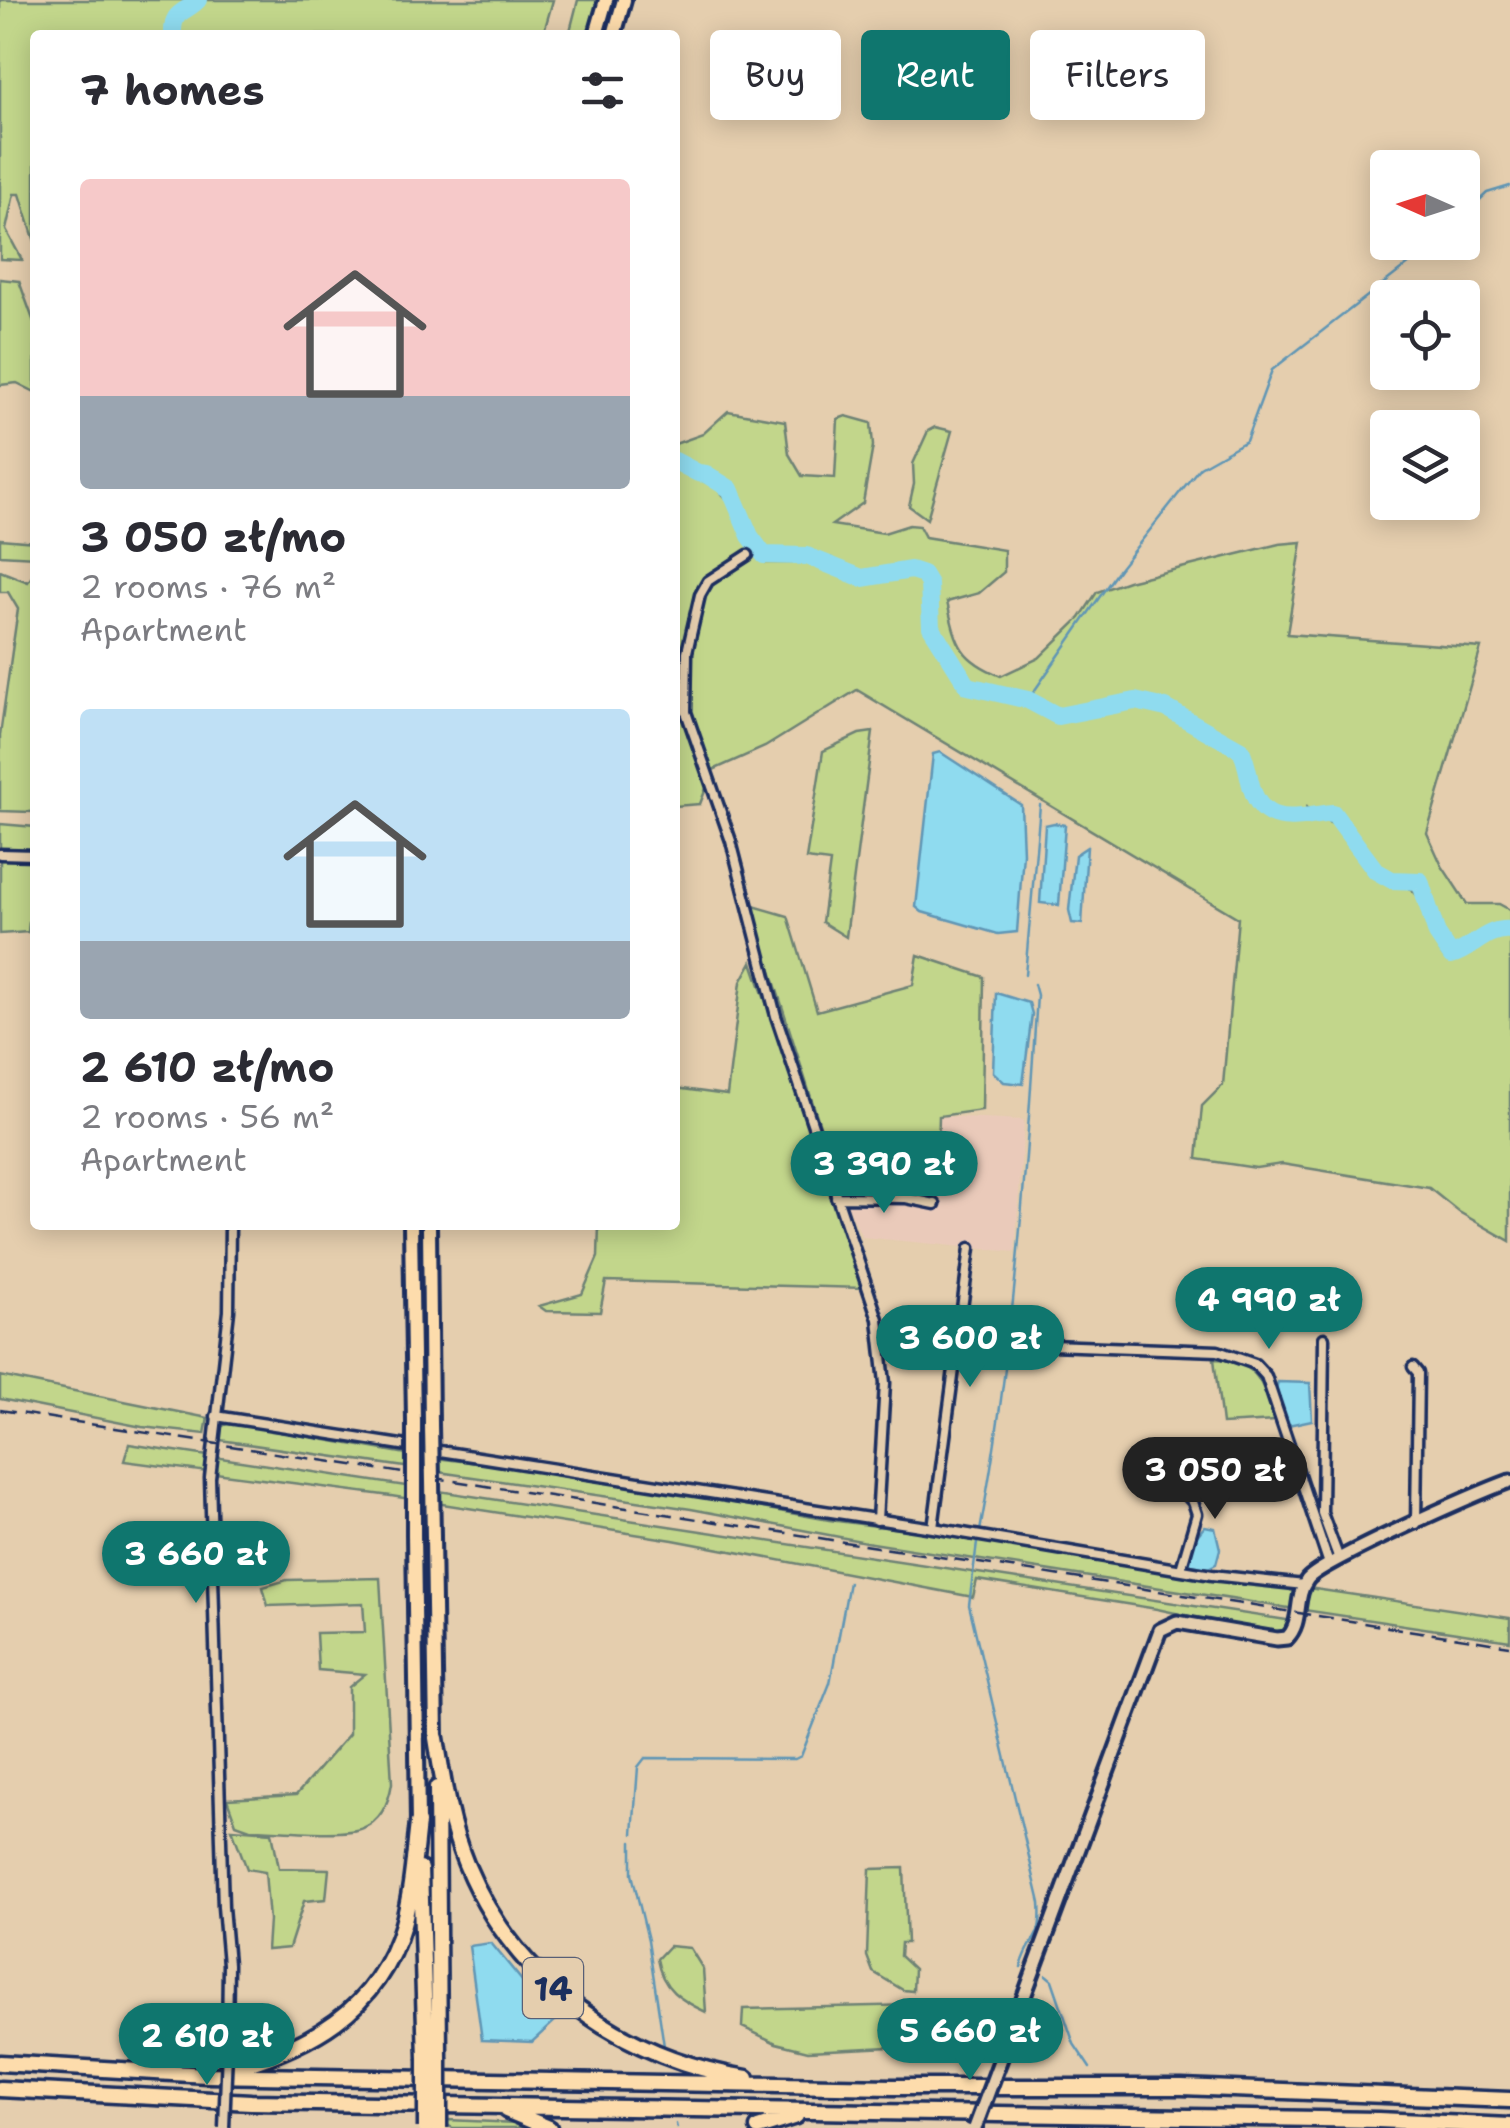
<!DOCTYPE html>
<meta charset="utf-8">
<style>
body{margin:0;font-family:"Shantell Sans",sans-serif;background:#f7f7f7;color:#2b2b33;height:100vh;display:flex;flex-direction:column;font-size:38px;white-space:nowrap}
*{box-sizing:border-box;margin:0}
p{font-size:32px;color:#7c7c81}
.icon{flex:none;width:55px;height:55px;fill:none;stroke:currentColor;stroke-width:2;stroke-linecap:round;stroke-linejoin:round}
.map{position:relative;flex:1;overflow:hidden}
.drawer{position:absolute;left:30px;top:30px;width:650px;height:1200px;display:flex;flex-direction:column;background:#fff;border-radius:10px;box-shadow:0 5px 25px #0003}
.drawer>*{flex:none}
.banner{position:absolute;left:710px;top:30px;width:650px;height:90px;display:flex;gap:20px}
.needle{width:65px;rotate:273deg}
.tools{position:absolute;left:1370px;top:150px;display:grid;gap:20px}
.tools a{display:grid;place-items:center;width:110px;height:110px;border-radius:10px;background:#fff;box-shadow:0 5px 25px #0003;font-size:50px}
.price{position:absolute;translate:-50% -85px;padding:0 22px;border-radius:35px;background:#0f766e;color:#fff;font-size:32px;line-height:65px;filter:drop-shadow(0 2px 5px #0008)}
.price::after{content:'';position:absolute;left:50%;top:60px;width:30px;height:22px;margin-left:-15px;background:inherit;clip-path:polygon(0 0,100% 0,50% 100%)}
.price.on{background:#222;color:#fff}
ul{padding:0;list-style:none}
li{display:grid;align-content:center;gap:20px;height:530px;padding:0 50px}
li span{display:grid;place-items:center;height:310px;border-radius:10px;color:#555}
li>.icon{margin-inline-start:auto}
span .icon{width:180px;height:180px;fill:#fffc;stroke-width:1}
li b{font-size:42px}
h2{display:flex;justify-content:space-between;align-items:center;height:120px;padding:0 50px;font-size:42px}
.chip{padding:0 35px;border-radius:10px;background:#fff;box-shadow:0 5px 25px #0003;font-size:35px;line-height:90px}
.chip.on{background:#0f766e;color:#fff}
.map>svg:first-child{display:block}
.built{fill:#eacaba}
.green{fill:#c2d68b;stroke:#6e8274;stroke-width:2.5}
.water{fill:#8fdbef;stroke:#6196b5;stroke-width:2.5}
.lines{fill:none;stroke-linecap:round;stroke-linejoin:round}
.stream{stroke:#6196b5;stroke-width:2.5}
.river{stroke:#8fdbef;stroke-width:18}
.street-casing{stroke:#1b2f5e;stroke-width:15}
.secondary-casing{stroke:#1b2f5e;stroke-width:19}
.primary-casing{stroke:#1b2f5e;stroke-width:20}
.highway-casing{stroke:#1b2f5e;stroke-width:21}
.street{stroke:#e5ceae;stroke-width:8}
.secondary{stroke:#e5ceae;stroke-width:11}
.primary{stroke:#fddcac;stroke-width:12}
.highway{stroke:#fddcac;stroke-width:14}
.rail{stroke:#1b2f5e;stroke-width:2.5;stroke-dasharray:15 8;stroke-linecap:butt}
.street-bridge-casing{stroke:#1b2f5e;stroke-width:15;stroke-linecap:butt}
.secondary-bridge-casing{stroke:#1b2f5e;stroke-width:19;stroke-linecap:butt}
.primary-bridge-casing{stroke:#1b2f5e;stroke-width:20;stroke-linecap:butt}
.highway-bridge-casing{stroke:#1b2f5e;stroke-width:21;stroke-linecap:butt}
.street-bridge{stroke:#e5ceae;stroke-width:8}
.secondary-bridge{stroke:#e5ceae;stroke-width:11}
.primary-bridge{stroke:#fddcac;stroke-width:12}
.highway-bridge{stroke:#fddcac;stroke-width:14}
.labels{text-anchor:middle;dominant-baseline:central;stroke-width:8;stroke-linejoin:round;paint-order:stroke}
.shield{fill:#e5ceae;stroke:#585f76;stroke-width:2.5}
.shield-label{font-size:35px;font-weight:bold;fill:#1b2f5e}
</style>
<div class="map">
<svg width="1510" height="2128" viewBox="0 0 1510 2128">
<rect width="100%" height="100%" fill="#e5ceae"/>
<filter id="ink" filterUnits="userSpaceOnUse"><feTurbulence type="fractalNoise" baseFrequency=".01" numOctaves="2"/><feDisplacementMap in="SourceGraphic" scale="20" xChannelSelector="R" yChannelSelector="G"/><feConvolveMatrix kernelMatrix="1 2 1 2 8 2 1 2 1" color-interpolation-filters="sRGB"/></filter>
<g filter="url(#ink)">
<path class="built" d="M939 1116 1024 1120 1015 1252 862 1237 840 1189 918 1193 937 1178Z"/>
<path class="green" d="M0 0H553L543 35H35V242L20 194H14L6 230 22 260 0 259Z
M578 0H598L588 35H569Z
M0 279 19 281 35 325V392L17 383 0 385Z
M728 411 785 421 789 454 802 476 835 478 838 419 846 416 871 423 873 446 863 503 832 525 884 533 909 525 919 526 925 537 1004 550V572L979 593 947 602C957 645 959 659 1001 676L1039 658 1080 618 1097 592 1128 581 1279 544 1302 542 1287 634 1481 648 1427 833 1442 866 1467 904H1499L1510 910V932L1484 934 1464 951 1451 955 1437 934 1420 881 1392 880 1376 871 1333 813 1314 815 1306 806 1309 812C1231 825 1269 769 1239 743 1234 739 1224 739 1218 735 1190 721 1168 697 1134 698 1110 700 1081 717 1058 712 1048 709 1039 701 1030 698 1010 689 991 685 970 681L938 633 929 581 924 570 912 567 864 574 832 558V564L807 556 764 555 750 536 730 489 707 474 698 473 675 461V444L703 434Z
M935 427 952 431 927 519 909 506 914 484 913 464 928 431Z
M675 468C688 475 706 481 718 490 741 509 740 544 766 563H808L864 582 914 576 923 584 928 629 962 684 971 691 1018 700 1067 720 1133 707 1152 710 1182 720 1211 741 1234 748C1246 768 1245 794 1261 811 1281 832 1303 812 1326 821 1349 829 1354 859 1370 874 1382 885 1400 880 1412 890 1431 907 1429 940 1445 959 1461 962 1463 954 1475 945 1484 939 1499 937 1510 936V1241L1459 1212 1429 1188 1282 1164 1256 1168 1197 1159 1202 1106 1223 1085 1238 918 857 690 765 747 713 770 700 804 675 806Z
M0 539 35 542V557L0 555Z
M0 571 28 582 35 572V801L32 812 0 811V735L18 609 8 592H0Z
M873 732 846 937 822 922 830 862 806 859 823 751 859 734Z
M0 824 35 827V851L0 850Z
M0 858 35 861 28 932 0 934Z
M750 905 788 916 817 1011 913 985 918 955 984 977 982 1110 939 1116 937 1178 918 1193 840 1189Z
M752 962 864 1288 606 1281 600 1312 546 1311 539 1306 582 1294 598 1257 599 1225H675V1088L727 1095 741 982Z
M1214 1359C1259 1360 1263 1385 1275 1421L1222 1424Z
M0 1376 208 1418 205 1434 142 1427 0 1399Z
M229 1423 418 1456 580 1475 829 1520 981 1539 1113 1563 1287 1588 1298 1595 1295 1609 866 1542 691 1509 220 1440 219 1428Z
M129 1444 1293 1621 1288 1632 1277 1635 1157 1609 977 1580 973 1597 673 1540 391 1496 124 1461Z
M380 1578 392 1783C389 1802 382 1820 363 1828 343 1837 275 1829 250 1829L236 1824 227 1799 296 1795 349 1734V1687L365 1674 318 1670 316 1633 365 1632 363 1603 268 1606 263 1587 287 1580Z
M1308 1588 1510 1618V1641L1304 1610Z
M232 1829 272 1832 279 1868 329 1869 326 1899 304 1901 289 1948 267 1950 269 1920 265 1872 247 1869Z
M904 1868 907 1943H901L900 1956 914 1969 913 1991 903 1990 873 1972 867 1956 870 1869Z
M669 1946 690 1948 703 1969 706 2012C680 2000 662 1989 657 1959Z
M917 2005 920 2037 889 2038 890 2047 808 2051 776 2043 742 2027 743 2009Z
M447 2120 517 2123 533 2128H453L447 2125Z"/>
<path class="water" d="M940 752 1021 805 1023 853 1017 932 998 934 922 912 916 907 933 754Z
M1054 823 1065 825 1059 905 1040 903 1045 825Z
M1087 847 1082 924 1072 923 1069 910 1075 855Z
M996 993 1029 1003 1032 1014 1023 1084 1004 1082 993 1072Z
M1278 1382 1310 1383 1312 1420 1288 1425 1276 1388Z
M1205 1526 1215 1528 1220 1549 1216 1564 1208 1568 1191 1565 1188 1561 1196 1537Z
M491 1943 555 2021 532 2042 482 2040 469 1946Z"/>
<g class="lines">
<path class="stream" d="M1462 217 1487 193 1510 186
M1028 700 1119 569 1200 467 1246 441 1272 370 1437 242
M1025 975 1040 805
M980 1531C1013 1354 1026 1174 1037 995L1034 984
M977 1543 969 1605 1040 1903C1043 1942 1030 1935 1021 1967
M633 1834 638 1767 645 1758 795 1759 801 1756 830 1683 849 1582
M632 1842V1874L648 1940 664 2046
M1046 1975 1052 1980 1074 2044 1090 2068
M676 2124 677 2128"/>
<path class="river" d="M173 35C172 9 185 14 198 0
M675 461 698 473 706 474 730 489 750 536 764 555 807 556 862 578 911 570 923 574 929 584 931 627 968 686 1028 700 1058 716 1135 701 1166 708 1241 750C1247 763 1248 775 1252 789 1265 830 1301 816 1333 813L1376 871 1392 880 1420 881 1437 934 1451 955C1474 949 1484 928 1510 930"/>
<g class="street-casing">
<path id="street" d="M748 555 708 581 700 595 687 652 686 712 731 841 776 1016 878 1319 885 1383 877 1520
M0 854 35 855
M836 1197 906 1198 935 1204
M1324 1338 1322 1513 1339 1559
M1050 1345 1218 1351 1255 1364 1266 1376 1329 1564
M1413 1367 1418 1373 1416 1524
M216 1416 933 1528 1212 1575 1304 1585
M1177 1484 1193 1502 1197 1514 1181 1569
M933 1528 970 1248
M227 2050 228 1964 223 1907 210 1478 229 1311 230 1225"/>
</g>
<g class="secondary-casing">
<path id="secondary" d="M1003 2053 1160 1630 1177 1622 1277 1639 1287 1638C1303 1622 1294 1598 1307 1580 1319 1562 1480 1492 1510 1481"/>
</g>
<g class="primary-casing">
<path id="primary" d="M596 35 606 0
M614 35 624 0
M411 1225 414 1422
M429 1225 431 1425
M414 1534 418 1823
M433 1537 436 1738"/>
</g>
<g class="highway-casing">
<path id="highway" d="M436 1738C443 1781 449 1823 466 1864 515 1982 622 2058 747 2078
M437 1788 439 2058
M420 1869 426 2058
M0 2063 207 2075 893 2087H1182L1510 2100
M226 2070C308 2048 378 2012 403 1924 412 1891 414 1857 418 1823
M0 2089 251 2102 1378 2120 1510 2126
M506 2110 549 2128
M758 2128 796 2116"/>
</g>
<use href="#street" class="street"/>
<use href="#secondary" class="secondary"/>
<use href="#primary" class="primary"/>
<use href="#highway" class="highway"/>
<path class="rail" d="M0 1410 1510 1646"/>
<g class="street-bridge-casing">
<path id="street-bridge" d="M224 2128 227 2050"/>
</g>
<g class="secondary-bridge-casing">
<path id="secondary-bridge" d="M975 2128 1003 2053"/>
</g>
<g class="primary-bridge-casing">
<path id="primary-bridge" d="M431 1425 433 1537
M414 1534V1422"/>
</g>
<g class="highway-bridge-casing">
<path id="highway-bridge" d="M439 2058V2128
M426 2128V2058"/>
</g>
<use href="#street-bridge" class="street-bridge"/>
<use href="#secondary-bridge" class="secondary-bridge"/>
<use href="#primary-bridge" class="primary-bridge"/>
<use href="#highway-bridge" class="highway-bridge"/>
</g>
</g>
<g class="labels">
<rect class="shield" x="523" y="1958" width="60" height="60" rx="8"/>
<g class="shield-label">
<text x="553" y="1988">14</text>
</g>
</g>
</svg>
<div class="tools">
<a><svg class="needle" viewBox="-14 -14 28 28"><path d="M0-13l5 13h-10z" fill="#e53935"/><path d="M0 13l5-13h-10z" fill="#7c7c81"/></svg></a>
<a><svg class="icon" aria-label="locate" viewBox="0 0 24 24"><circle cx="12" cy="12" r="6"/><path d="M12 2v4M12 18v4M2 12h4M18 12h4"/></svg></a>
<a><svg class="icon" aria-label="layers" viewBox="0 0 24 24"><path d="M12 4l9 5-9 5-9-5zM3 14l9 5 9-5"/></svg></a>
</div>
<b class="price" style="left:884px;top:1216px">3 390 zł</b>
<b class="price" style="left:1269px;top:1352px">4 990 zł</b>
<b class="price" style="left:970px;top:1390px">3 600 zł</b>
<b class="price on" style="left:1215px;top:1522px">3 050 zł</b>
<b class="price" style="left:196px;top:1606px">3 660 zł</b>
<b class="price" style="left:970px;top:2083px">5 660 zł</b>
<b class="price" style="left:207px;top:2088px">2 610 zł</b>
<div class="banner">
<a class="chip">Buy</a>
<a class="chip on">Rent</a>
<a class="chip">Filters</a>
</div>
<section class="drawer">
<h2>7 homes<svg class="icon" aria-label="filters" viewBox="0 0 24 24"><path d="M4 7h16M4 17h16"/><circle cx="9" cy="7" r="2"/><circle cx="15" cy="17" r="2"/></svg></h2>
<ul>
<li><span style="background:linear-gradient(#f6c9c9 70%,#9aa5b1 0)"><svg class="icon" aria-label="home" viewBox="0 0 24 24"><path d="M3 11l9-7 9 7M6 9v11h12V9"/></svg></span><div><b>3 050 zł/mo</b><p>2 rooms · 76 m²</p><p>Apartment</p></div></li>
<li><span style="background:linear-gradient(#bfe0f5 75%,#9aa5b1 0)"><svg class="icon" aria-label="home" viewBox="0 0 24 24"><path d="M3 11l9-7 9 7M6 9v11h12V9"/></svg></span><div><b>2 610 zł/mo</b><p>2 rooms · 56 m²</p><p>Apartment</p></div></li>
</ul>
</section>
</div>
